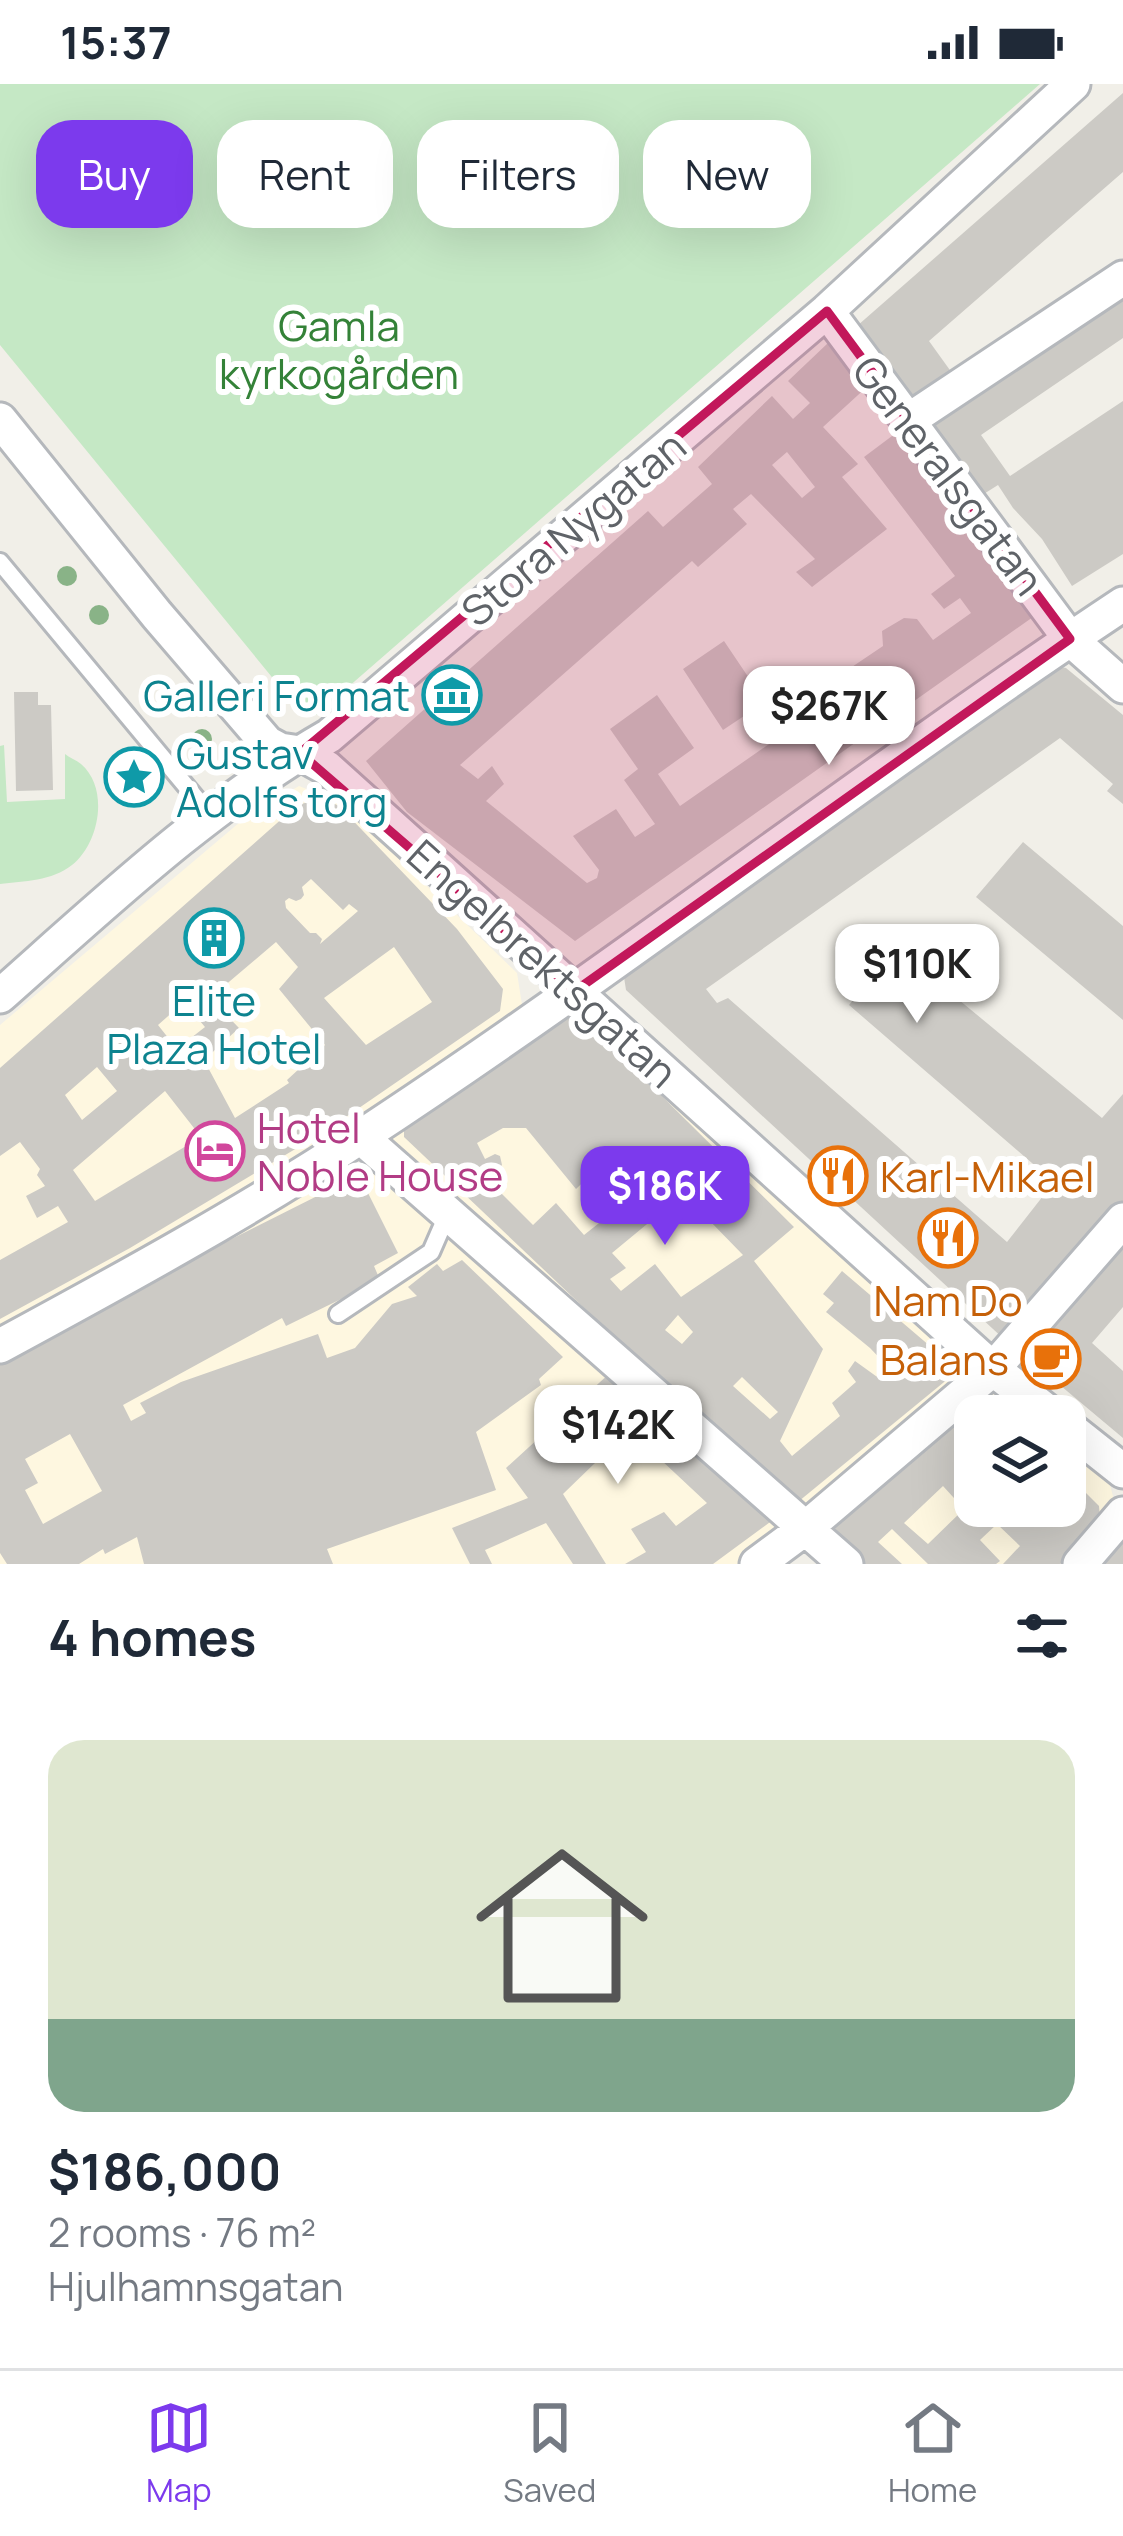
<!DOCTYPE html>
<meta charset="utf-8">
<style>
body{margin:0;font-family:Manrope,sans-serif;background:#f2f2f3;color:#1f2937;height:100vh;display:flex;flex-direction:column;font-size:45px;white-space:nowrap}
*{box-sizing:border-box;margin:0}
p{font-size:39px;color:#747a83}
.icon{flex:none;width:66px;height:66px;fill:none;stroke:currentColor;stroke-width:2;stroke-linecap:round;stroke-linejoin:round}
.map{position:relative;height:1480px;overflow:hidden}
.drawer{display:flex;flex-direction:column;background:#fff;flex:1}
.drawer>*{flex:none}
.banner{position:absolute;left:36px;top:36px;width:1053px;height:108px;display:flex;gap:24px}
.buttons{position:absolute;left:954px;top:1311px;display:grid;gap:24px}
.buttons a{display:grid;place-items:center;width:132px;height:132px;border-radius:24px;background:#fff;box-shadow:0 12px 48px #0002;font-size:60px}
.price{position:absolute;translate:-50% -102px;padding:0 27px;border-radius:24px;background:#fff;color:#222;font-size:39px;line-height:78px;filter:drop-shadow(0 3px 6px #0008)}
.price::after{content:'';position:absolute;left:50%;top:72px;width:36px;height:27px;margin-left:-18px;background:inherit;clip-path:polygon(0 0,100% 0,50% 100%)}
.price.active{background:#7c3aed;color:#fff}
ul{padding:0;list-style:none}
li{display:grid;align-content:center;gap:24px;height:636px;padding:0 48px}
li span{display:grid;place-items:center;height:372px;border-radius:36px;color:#555}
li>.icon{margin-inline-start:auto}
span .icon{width:216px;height:216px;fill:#fffc;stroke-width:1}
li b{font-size:51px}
h2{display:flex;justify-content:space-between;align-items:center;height:144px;padding:0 48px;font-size:51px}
.chip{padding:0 42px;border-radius:36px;background:#fff;box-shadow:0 12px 48px #0002;font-size:42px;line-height:108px}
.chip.active{background:#7c3aed;color:#fff}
.status{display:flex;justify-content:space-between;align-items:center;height:84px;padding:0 60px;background:#fff;direction:ltr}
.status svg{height:33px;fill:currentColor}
.dock{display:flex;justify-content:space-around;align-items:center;height:168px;border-top:3px solid #e0e1e3;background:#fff;font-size:33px;color:#747a83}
.dock a{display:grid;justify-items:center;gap:6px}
.dock .active{color:#7c3aed}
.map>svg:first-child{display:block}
.commercial{fill:#fef7e0}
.green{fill:#c5e8c5}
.building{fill:#cccac5;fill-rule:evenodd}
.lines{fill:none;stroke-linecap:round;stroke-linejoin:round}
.lane-casing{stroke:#b5b8bc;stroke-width:22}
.street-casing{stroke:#b5b8bc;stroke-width:39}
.lane{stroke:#fff;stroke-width:16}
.street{stroke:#fff;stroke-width:33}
.tree{fill:#89b387}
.marked{fill:#c2185b;fill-opacity:0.2;stroke:#c2185b;stroke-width:9;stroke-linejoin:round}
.labels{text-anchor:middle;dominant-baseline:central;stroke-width:12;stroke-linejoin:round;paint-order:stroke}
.park-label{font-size:42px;fill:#348238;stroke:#fff}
.street-label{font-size:42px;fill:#5f6368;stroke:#fff}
.culture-label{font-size:42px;fill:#0d838f;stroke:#fff;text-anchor:end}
.hotel-label{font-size:42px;fill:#b23c85;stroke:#fff;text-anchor:start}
.food-label{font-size:42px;fill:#c56008;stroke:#fff;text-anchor:start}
</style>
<div class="status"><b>15:37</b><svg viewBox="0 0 49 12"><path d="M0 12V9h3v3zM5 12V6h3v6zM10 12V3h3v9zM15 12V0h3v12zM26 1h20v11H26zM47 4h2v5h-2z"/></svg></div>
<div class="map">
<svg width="1123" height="1480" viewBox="0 0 1123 1480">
<rect width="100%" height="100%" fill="#f1efe8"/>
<path class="commercial" d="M299 702 340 718 517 889 523 927 221 1124 0 1246V941L246 733Z
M582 927 959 1271 962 1299 809 1430 401 1078 387 1045 555 928Z
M331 1085 384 1089 785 1445 738 1480H0V1266Z
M979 1306 1014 1314 1035 1332H975V1422H1065V1358L1109 1397 1117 1427 1072 1480H850L821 1438Z"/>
<path class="green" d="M0 0H1040L316 631H303L0 261Z
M4 661 7 718 65 715V670C70 674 76 676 81 680 110 705 99 760 72 781 52 797 24 797 0 800V662Z"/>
<path class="building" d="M1123 9V88L929 257 952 289 919 314 903 313 857 242Z
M1123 198V254L981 351 1010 392 1123 317V470L1072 502 1042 455 1013 424 998 401 979 413 925 334Z
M828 259 869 301 823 343 858 380 842 393 887 445 812 503 796 488 815 475 751 410 733 425 747 440 698 483 692 477 460 681 478 695 492 682 504 700 486 717 587 799 597 794 599 786 573 752 616 725 635 753 655 740 624 696 638 685 610 645 657 611 694 664 658 690 680 722 782 651 762 620 723 646 683 585 724 557 757 606 782 592 800 618 883 562 882 547 904 534 917 535 933 556 971 529 960 514 944 525 931 510 955 492 864 373 896 349 1033 533 575 857 407 728 366 677 648 427 663 443 712 400 698 383 772 312 793 335 810 319 788 297ZM787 368 815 403 802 414 772 381Z
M1056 582 1066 584 1123 631V720L1107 707 1113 700 1060 654 706 905 717 919 728 914 1007 1158 1054 1098 849 921 896 864 1102 1034 1123 1010V1120L1006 1257 626 906 624 893Z
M14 608H38V621H51L53 706 16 707Z
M322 714 339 722 457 845 503 905 500 927 327 1046 130 1164 0 1235V1176L68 1138 58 1122 37 1134 26 1112 45 1102 37 1091 40 1085 20 1058 0 1072V984L285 732 298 721ZM311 795 343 826 349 820 358 827 320 860 322 855 316 849H310L286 824 285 817 289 814 296 817 301 815 304 811 302 803ZM276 858 298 883 279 905 325 961 287 996 289 999 235 1034 204 976 239 944 210 914ZM394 863 432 918 366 961 324 914ZM184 918 205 943 177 965 158 941ZM97 983 117 1007 82 1036 65 1011ZM165 1007 201 1053 95 1117 73 1086Z
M1023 758 1123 842V936L976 813Z
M568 933 586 937 794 1143 754 1177 823 1265 780 1357 792 1372 840 1332 832 1319 856 1298 848 1287 855 1277 880 1295 891 1286 870 1264 826 1228 834 1219 823 1210 842 1187 951 1280 949 1294 793 1422 404 1053V1043L410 1037ZM503 1044H526L576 1105 599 1083 617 1103 642 1085 660 1101 668 1094 743 1171 681 1213 655 1180 621 1207 610 1195 626 1184 612 1169 658 1131 644 1115 629 1127 623 1120 584 1151 556 1119 533 1141 488 1096 502 1081 500 1072 495 1070 485 1075 477 1059ZM678 1231 693 1248 682 1260 665 1246ZM742 1293 778 1328 770 1335 733 1302Z
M359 1091 398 1169 374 1182 380 1196 286 1242 282 1234 123 1321 131 1337 146 1329 140 1319 181 1298 318 1250 327 1274 355 1264 392 1220 417 1212 408 1203 437 1180 443 1187 462 1176 563 1273 539 1295 541 1301 476 1348 496 1406 327 1465 333 1480H144L137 1453 105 1470 103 1465 79 1480H7L0 1469V1274L53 1245ZM70 1350 102 1407 43 1440 25 1406 38 1399 25 1375Z
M1123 1151V1223L1092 1259 1123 1287V1354L1036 1281 1029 1271 1030 1259Z
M611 1288 777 1433 713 1480H625L646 1468 631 1445 664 1428 676 1442 707 1419 629 1346 563 1410 606 1480H573L546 1439 485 1466 492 1480H470L452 1444 528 1414 506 1384Z
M991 1318 1010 1332H975V1422H1065V1406L1081 1404 1099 1422 1100 1434 1060 1480H1003L1020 1462 997 1440 980 1456 1000 1477 996 1480H928L892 1445 878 1458 902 1480H855L824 1451 981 1319ZM943 1402 964 1425 928 1460 904 1439Z
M1123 1445V1480H1094Z"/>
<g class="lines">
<g class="lane-casing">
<path id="lane" d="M0 478 210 731
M338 1230 431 1168 448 1129"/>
</g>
<g class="street-casing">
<path id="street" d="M827 227 1070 555 1123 602
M0 336 157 531 267 659 280 666 300 669 327 684 993 1285 1053 1332
M909 336 1123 194
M0 912C105 819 207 722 329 652L827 227 1073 0
M361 1053 846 1480
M0 1262C122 1196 246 1128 362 1052 621 882 865 691 1123 520
M1065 1341 1123 1387
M757 1480 807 1443 993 1285 1123 1136
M1080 1480 1123 1430"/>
</g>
<use href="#lane" class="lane"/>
<use href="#street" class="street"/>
</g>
<g class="tree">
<circle cx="67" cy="492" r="10"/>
<circle cx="99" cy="531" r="10"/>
<circle cx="202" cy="655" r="10"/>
</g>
<path class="marked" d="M827 227 1070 555 575 907 300 669Z"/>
<defs>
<g id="museum-ring" transform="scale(3)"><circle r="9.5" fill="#fff" stroke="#0f9aa8" stroke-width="1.5"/><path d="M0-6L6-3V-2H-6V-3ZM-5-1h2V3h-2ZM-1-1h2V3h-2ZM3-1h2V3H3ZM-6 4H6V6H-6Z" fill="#0f9aa8"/></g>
<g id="sight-ring" transform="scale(3)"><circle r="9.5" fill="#fff" stroke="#0f9aa8" stroke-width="1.5"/><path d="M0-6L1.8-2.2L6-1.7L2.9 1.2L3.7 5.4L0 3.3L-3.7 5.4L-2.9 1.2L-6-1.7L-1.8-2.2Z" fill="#0f9aa8"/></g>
<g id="building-ring" transform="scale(3)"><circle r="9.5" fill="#fff" stroke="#0f9aa8" stroke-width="1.5"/><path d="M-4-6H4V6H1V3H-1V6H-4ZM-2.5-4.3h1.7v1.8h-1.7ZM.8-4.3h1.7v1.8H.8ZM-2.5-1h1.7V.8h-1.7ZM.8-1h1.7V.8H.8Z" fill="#0f9aa8"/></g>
<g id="hotel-ring" transform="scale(3)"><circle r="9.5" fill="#fff" stroke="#d1479c" stroke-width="1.5"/><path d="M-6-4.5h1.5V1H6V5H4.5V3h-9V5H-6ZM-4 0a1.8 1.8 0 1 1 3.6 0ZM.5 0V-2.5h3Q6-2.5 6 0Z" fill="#d1479c"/></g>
<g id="restaurant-ring" transform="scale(3)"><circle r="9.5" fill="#fff" stroke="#e8710a" stroke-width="1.5"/><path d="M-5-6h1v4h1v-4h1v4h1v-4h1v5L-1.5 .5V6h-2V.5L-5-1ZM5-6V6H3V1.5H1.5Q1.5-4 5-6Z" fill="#e8710a"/></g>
<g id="cafe-ring" transform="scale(3)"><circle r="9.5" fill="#fff" stroke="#e8710a" stroke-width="1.5"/><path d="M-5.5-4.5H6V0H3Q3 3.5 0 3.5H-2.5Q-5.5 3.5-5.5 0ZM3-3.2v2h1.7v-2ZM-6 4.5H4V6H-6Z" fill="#e8710a"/></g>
</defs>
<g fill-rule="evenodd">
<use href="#museum-ring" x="452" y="611"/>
<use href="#sight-ring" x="134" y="693"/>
<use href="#building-ring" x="214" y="854"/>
<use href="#hotel-ring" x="215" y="1067"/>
<use href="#restaurant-ring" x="838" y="1092"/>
<use href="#restaurant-ring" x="948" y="1154"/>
<use href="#cafe-ring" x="1051" y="1275"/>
</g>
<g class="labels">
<g class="park-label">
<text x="339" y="241">Gamla<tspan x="339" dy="48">kyrkogården</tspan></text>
</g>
<g class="street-label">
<text transform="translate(949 391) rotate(53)">Generalsgatan</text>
<text transform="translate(573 444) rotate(-40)">Stora Nygatan</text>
<text transform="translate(543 879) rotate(42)">Engelbrektsgatan</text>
</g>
<g class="culture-label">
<text x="410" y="611">Galleri Format</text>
<text x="176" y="669" text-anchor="start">Gustav<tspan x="176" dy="48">Adolfs torg</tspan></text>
<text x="214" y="916" text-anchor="middle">Elite<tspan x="214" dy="48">Plaza Hotel</tspan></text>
</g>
<g class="hotel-label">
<text x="257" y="1043">Hotel<tspan x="257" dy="48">Noble House</tspan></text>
</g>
<g class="food-label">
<text x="880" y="1092">Karl-Mikael</text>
<text x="948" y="1216" text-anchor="middle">Nam Do</text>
<text x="1009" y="1275" text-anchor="end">Balans</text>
</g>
</g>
</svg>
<div class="buttons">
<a><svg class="icon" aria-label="layers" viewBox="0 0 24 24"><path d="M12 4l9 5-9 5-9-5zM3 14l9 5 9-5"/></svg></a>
</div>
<b class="price" style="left:829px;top:684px">$267K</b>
<b class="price" style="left:917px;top:942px">$110K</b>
<b class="price active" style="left:665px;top:1164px">$186K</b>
<b class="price" style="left:618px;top:1403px">$142K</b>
<div class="banner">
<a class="chip active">Buy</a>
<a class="chip">Rent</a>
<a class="chip">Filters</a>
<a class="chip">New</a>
</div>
</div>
<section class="drawer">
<h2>4 homes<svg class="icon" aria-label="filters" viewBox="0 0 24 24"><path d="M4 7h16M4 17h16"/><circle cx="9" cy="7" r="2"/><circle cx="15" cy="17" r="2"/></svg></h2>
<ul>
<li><span style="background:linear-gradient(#dfe7d0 75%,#7fa58c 0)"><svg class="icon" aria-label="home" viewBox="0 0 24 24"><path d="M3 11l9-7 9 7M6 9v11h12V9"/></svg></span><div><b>$186,000</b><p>2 rooms · 76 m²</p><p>Hjulhamnsgatan</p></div></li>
</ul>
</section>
<nav class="dock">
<a class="active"><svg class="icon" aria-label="map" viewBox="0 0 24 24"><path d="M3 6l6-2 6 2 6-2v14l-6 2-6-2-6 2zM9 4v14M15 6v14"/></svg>Map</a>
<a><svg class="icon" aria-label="saved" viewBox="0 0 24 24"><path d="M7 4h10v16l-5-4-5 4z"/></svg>Saved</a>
<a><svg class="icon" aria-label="home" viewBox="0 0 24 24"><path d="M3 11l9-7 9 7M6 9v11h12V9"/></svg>Home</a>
</nav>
